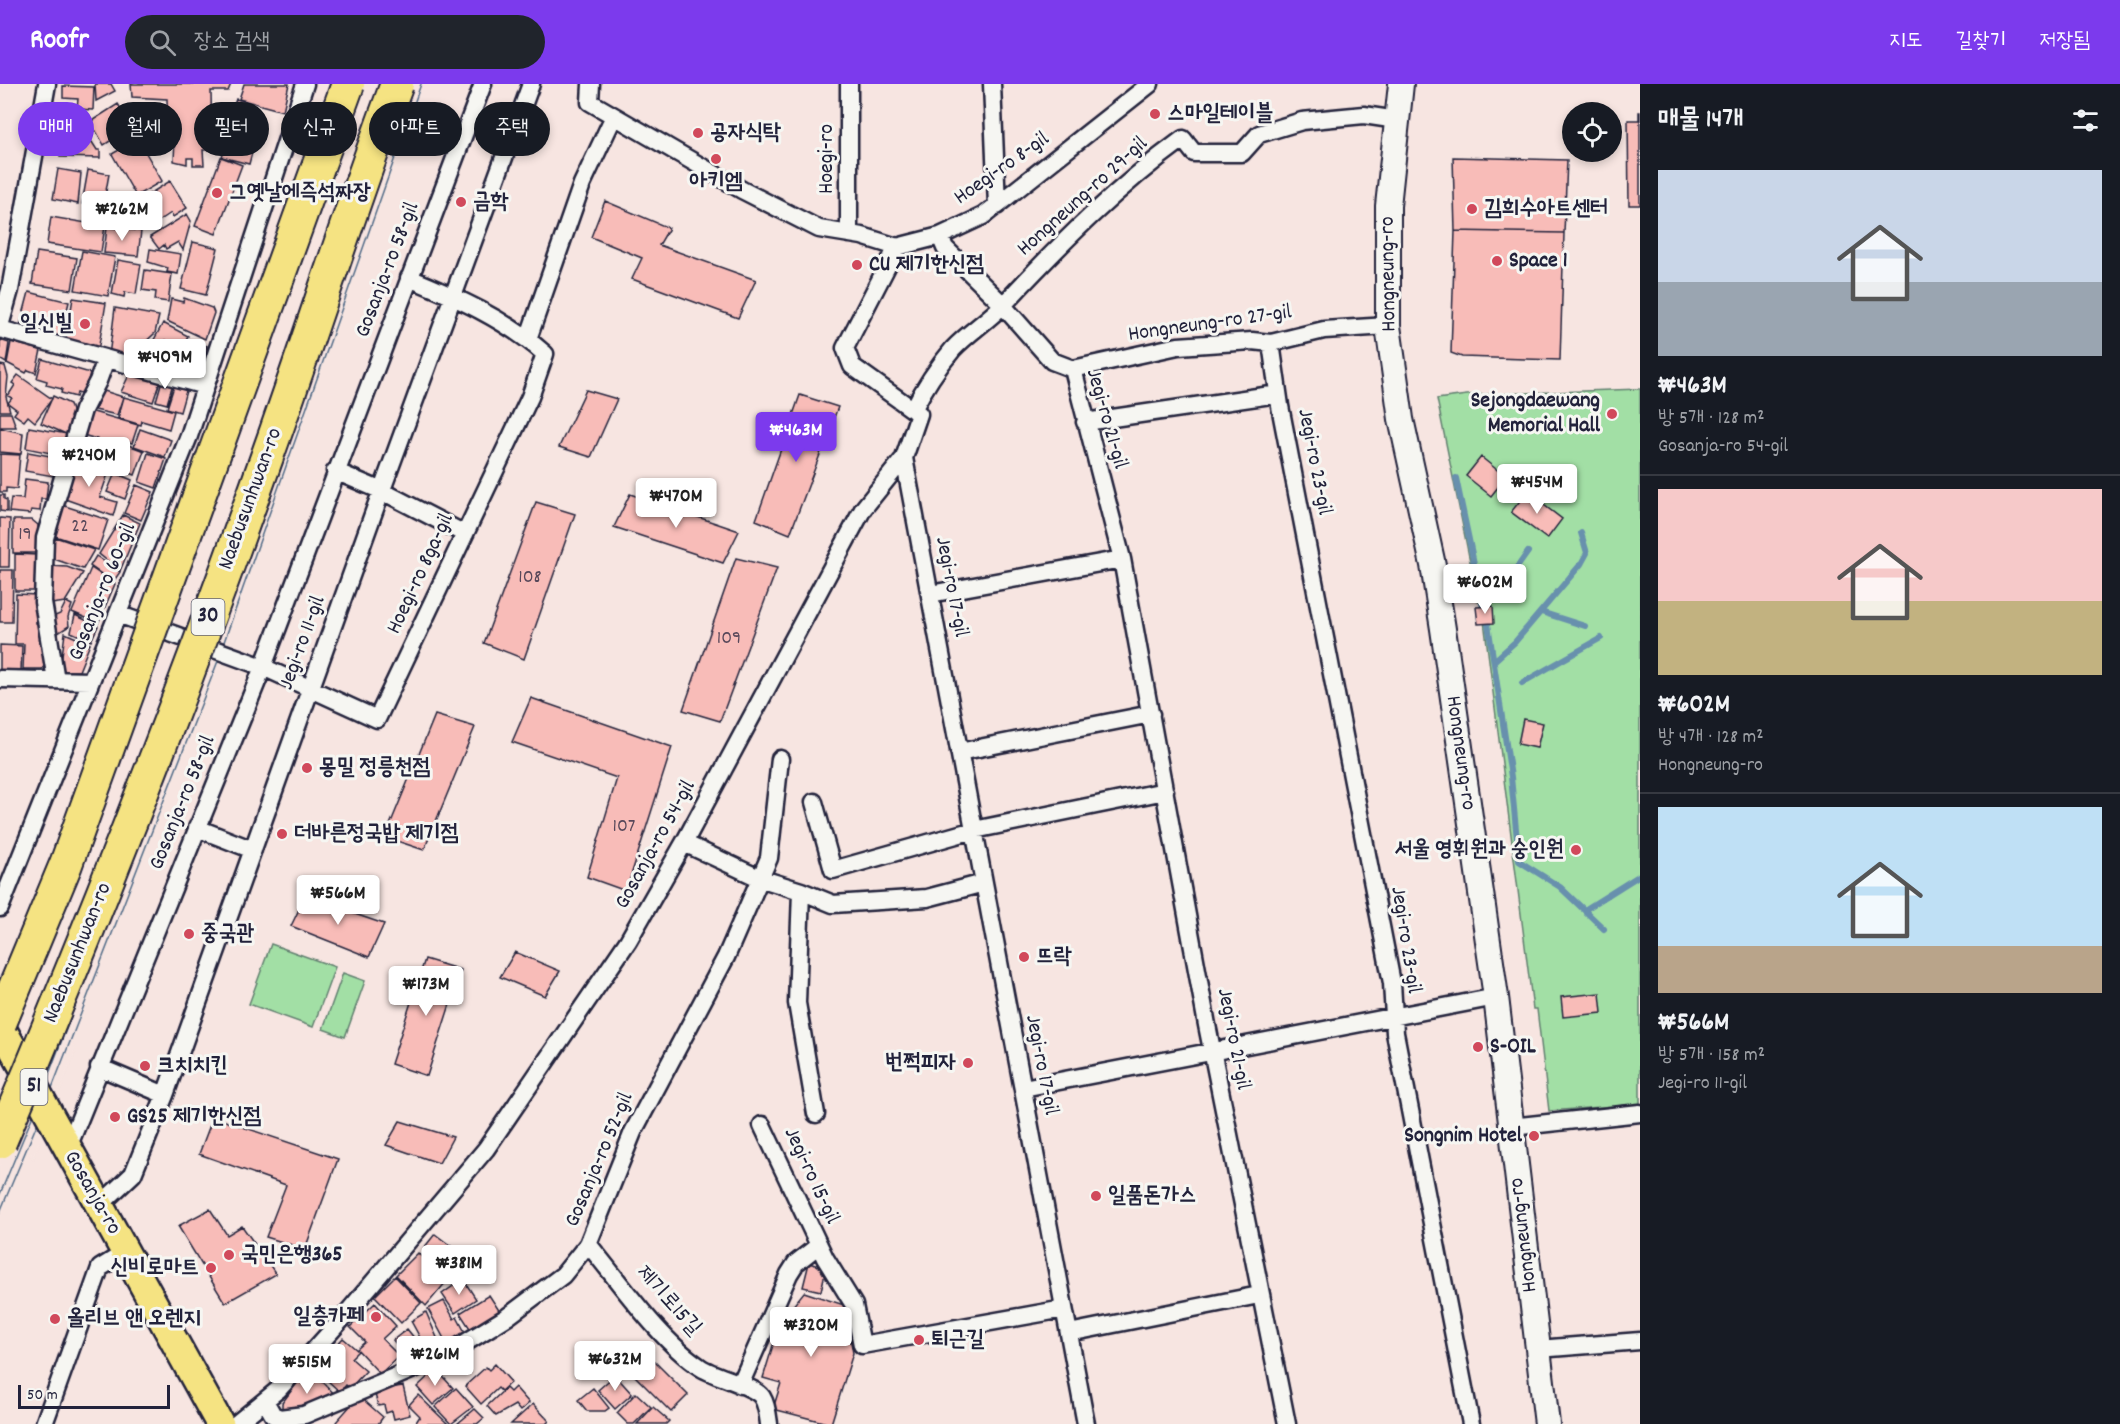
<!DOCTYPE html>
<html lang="ko">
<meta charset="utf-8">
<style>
body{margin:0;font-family:Dekko,"Poor Story",sans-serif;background:#20242c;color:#f1f3f6;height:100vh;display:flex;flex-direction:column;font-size:22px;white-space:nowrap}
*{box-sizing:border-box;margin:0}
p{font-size:20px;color:#9ea1a6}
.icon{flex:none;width:33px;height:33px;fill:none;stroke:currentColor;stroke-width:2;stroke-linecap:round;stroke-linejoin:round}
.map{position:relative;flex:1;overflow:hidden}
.sheet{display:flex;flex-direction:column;background:#171b24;width:480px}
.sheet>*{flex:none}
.guide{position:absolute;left:18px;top:18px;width:570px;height:54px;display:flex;gap:12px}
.buttons{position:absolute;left:1562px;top:18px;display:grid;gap:12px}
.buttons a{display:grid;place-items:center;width:60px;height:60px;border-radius:50%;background:#171b24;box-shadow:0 3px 9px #0003;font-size:30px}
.scale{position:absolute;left:18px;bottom:15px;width:152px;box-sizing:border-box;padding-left:6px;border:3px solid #22223b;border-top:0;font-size:16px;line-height:21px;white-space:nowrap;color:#22223b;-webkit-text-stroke:4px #f6f6f2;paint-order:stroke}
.price{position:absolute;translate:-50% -51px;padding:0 14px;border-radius:6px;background:#fff;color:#222;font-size:20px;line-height:39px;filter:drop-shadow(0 2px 3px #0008)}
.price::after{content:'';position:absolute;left:50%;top:36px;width:18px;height:14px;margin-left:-9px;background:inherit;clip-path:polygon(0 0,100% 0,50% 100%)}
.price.selected{background:#7c3aed;color:#fff}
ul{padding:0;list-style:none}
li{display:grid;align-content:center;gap:12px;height:318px;padding:0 18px}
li+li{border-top:2px solid #363941}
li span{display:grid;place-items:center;height:186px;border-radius:0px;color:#555}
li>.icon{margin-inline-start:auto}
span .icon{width:108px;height:108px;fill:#fffc;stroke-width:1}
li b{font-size:26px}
h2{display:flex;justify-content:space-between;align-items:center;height:72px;padding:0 18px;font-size:26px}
.pill{padding:0 21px;border-radius:27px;background:#171b24;box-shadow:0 3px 9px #0003;font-size:21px;line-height:54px}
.pill.selected{background:#7c3aed;color:#fff}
header{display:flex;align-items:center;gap:36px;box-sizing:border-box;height:84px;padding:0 30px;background:#7c3aed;color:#fff}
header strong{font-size:28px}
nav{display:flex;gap:33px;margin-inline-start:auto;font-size:21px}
.search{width:420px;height:54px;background:#20242c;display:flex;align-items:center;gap:15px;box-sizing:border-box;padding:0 21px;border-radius:33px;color:#9ea1a6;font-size:22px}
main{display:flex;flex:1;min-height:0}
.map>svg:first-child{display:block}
.green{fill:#a2dfa5;stroke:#628070;stroke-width:1.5}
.pier{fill:#f7e5e1}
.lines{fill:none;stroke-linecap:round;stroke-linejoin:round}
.shore{stroke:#516b87;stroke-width:1.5}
.stream{stroke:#6890ad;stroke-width:6}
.building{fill:#f8bcb8;stroke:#22223b;stroke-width:1.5}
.street-casing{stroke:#22223b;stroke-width:21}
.secondary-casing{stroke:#22223b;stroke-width:28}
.primary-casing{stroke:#22223b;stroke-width:32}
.street{stroke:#f6f6f2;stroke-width:16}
.secondary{stroke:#f6f6f2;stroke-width:24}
.primary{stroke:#f5e382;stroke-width:27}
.highway-bridge-casing{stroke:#22223b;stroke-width:36;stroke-linecap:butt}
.highway-bridge{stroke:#f5e382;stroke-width:32}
.poi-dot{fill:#d1495b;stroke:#f6f6f2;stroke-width:2}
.labels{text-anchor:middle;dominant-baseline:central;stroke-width:6;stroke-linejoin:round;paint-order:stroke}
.number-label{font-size:20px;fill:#58485a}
.shield{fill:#f6f6f2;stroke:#626272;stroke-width:1.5}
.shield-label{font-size:21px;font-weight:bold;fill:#22223b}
.poi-label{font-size:22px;font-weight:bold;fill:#22223b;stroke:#f6f6f2;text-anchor:start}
.street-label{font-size:22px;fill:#22223b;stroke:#f6f6f2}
</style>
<header>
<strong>Roofr</strong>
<div class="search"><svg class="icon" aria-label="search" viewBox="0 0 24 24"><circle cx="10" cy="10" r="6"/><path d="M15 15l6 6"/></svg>장소 검색</div>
<nav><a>지도</a><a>길찾기</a><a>저장됨</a></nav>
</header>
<main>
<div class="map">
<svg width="1640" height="1340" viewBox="0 0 1640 1340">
<rect width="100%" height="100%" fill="#f7e5e1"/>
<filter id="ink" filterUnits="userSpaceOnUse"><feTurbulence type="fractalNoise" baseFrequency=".0167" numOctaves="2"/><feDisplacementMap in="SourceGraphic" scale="12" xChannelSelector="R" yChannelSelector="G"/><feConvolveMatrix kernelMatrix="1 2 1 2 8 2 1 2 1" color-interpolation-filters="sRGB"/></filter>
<g filter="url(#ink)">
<path class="green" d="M1640 305V1020L1549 1027 1537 925H1533L1482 521 1478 517 1437 315 1467 311Z
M271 860 335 883 313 943 249 920Z
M343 889 365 897 345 953 323 945Z"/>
<path class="pier" d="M335 0H422L199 622 128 810 68 952 76 966 33 1075 23 1059 0 1112V894L57 761Z"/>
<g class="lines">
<path class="shore" d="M224 558 421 0
M47 995 75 922
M52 1004 218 577
M0 1110 33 1031
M0 1128 37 1040"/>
<path class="stream" d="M1456 394 1483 522
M1482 520C1503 507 1514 487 1528 468
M1541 528 1585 542
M1488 540 1511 693 1519 777 1560 803 1604 845
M1494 577 1515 558 1581 480 1587 469 1581 449
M1522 599 1601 554
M1586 825 1640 791"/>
</g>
<path class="building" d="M111 0 115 7 96 17 95 0Z
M131 0H231L228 7H211L212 66H203L204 81H193V74H187V80L174 77 175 54H168L167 15 132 13Z
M244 0H289L283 27 239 15Z
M63 2 94 3 93 26 77 25 78 15 63 14Z
M236 15 251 20 243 43 228 39Z
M118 20 132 43 104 61 96 47H74V41H90V38Z
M1639 28H1640V121H1629L1628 36H1639Z
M138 55 162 97 136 112 112 70Z
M60 57 92 58 97 66H100V74L60 73Z
M226 58 253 65 249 80 222 73Z
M221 73 242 81 216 150 195 142Z
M1453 73 1567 76 1564 149 1455 147Z
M58 85 81 89 78 120 53 115Z
M88 86 109 90 103 124 82 120Z
M170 97 187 124 173 133 171 129 150 143 135 119Z
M605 117 669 144 659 161 756 196 738 234 632 195 642 174 591 153Z
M110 118 121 119 140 143 107 141Z
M187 130 191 137 183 166 178 158 166 165 164 161 159 165 150 153Z
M51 133 105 142 101 168 47 160Z
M107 143 141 147 138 172 104 169Z
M1455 147 1564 149 1560 276 1462 273 1451 269Z
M193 158 218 164 206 211 181 205Z
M150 165 181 170 178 190 167 188 168 184 148 178Z
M82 167 115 173 108 212 75 206Z
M37 168 77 174 72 206 32 200Z
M118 176 141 180 136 210 125 208 124 213 112 210Z
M145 186 172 190 168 218 155 216 156 208 142 206Z
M29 208 69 218 59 257 19 246Z
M73 214 106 219 98 267 65 261Z
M184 214 212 224 214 229 205 255 167 237 171 215 183 218Z
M115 224 159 232 155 249 126 276 109 272Z
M163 239 188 252 181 264 166 256 165 259 179 266 172 279 148 267Z
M0 256 9 259 6 279 0 275Z
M193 257 207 262 193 297 175 290 186 262 190 264Z
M11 258 41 266 36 289 28 286 26 289 7 279Z
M42 275 90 289 84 311 77 309 76 313 61 309 62 305 46 301 47 297 37 294Z
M0 281 5 282 8 293 6 313 10 327H0Z
M130 289 161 294 153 318 121 308Z
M18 291 52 315 35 338 28 332 24 337 14 330 17 326 8 319 12 314 8 312 15 301 12 299Z
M163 293 174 296 167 320 156 317Z
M176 296 188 300 180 328 167 324Z
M95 304 123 313 117 331 95 326 97 321 90 318Z
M586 306 617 315 591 373 559 363Z
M800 311 838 323 790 450 756 436Z
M53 312 70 320 72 327 70 333 73 334 66 350 41 339Z
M124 313 174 327 169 345 142 337 141 341 118 334Z
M90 327 138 341 132 359 122 356 120 362 83 351Z
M0 329H11L16 343H0Z
M29 343 67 350 60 371 26 364Z
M0 344 23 349 21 370 0 368Z
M140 345 171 356 165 373 134 362Z
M80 355 118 367 112 386 74 374Z
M123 359 144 367 135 391 114 383Z
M28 368 56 373 53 392 25 387Z
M148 369 166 375 156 404 139 398Z
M0 370 20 371 17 405 6 404V408H0Z
M1481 373 1506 393 1491 412 1466 392Z
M75 376 109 387 100 413 117 418 113 432 62 414Z
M115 389 132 396 125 415 107 408Z
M25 395 48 398 46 415H41L40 427 31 426 30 430 9 428 11 414 23 415Z
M136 401 153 408 141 436 124 429Z
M1527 408 1562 435 1547 455 1511 428Z
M630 410 739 447 723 479 614 443Z
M0 411H4V415L7 416V428L0 427Z
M536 418 575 430 524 575 484 559Z
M62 421 108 436 98 466 52 451Z
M123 431 140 439 120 487 99 470Z
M0 434 10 435 9 483H0Z
M13 436H32L38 441V469H13Z
M55 453 94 466 83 485 51 474Z
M15 470 37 471 36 507H15Z
M96 472 120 488 113 498 90 482Z
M736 474 777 484 720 637 683 626Z
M50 482 67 483 83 489 65 518 52 520Z
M91 484 115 500 98 539 72 528Z
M0 486H13L12 538H0Z
M16 510 37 511 36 539H41V556H44L45 565V581L42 585H23L24 560H15Z
M66 518 72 521 68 533 69 542 58 549 53 533 60 530Z
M1493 522 1494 539 1478 540 1476 523Z
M75 531 98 542 91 557 71 548Z
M65 549 90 560 79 587H60Z
M0 561 22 562 21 587 0 586Z
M531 614 672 663 626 807 587 793 617 694 512 658Z
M435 631 475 643 424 766 385 753Z
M1523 635 1543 639 1537 664 1518 660Z
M305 813 384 840 369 873 291 842Z
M515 868 560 887 545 912 500 893Z
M425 875 461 886 427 992 391 980Z
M1600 909 1602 929 1563 933 1561 913Z
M213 1033 338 1075 305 1165 266 1153 286 1101 199 1070Z
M400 1037 453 1053 439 1079 386 1061Z
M210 1125 227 1151 242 1142 276 1190 225 1219 178 1142Z
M435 1150 452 1163 437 1182 427 1174 431 1170 424 1164Z
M457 1162 473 1176 453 1199 436 1185Z
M418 1169 446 1198 426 1222 396 1191Z
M809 1179 822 1183 825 1189 821 1207 803 1203Z
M395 1192 421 1219 401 1239 375 1212Z
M463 1195 476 1215 455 1229 442 1210Z
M804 1208 844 1221 853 1269 831 1340 773 1325 781 1299 763 1294 780 1238Z
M489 1211 502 1231 473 1249 460 1229Z
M444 1217 454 1235 457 1233 467 1252 448 1262 428 1225Z
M375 1219 396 1242 382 1255 399 1272 380 1290 357 1265 365 1258 350 1243Z
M426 1228 441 1263 429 1270 411 1237Z
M407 1245 427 1270 413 1281 393 1256Z
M343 1254 358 1267 351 1274 366 1287 350 1304 346 1301 340 1308 315 1285Z
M643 1266 688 1311 671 1328 626 1283Z
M495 1280 511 1298 501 1307 498 1304 481 1320 465 1302 486 1283 489 1286Z
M436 1285 453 1304 433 1321 417 1303Z
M304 1290 324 1299 337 1313 288 1329 282 1326V1319Z
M615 1291 632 1310 615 1325 598 1306Z
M403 1302 410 1331 394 1335 392 1327 386 1329 384 1321 378 1322 374 1306Z
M515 1303 529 1319 520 1327 515 1321 496 1332 487 1322 506 1304 510 1308Z
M456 1304 473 1323 451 1340 435 1323Z
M593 1304 609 1324 605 1327H587L578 1316Z
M636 1309 651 1323 634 1340H628L617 1329Z
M418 1311 448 1340H415L420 1332 409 1321Z
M359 1312 383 1333 378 1340H337L336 1338Z
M533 1320 549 1337 546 1340H511Z
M653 1323 669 1337 666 1340H637Z
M475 1325 484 1334 477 1340H457Z"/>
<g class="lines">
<g class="street-casing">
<path id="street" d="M591 0 590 18 742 106 819 145 862 152 897 163 940 152 983 132 1150 0
M992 0 997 122
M849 150V0
M940 152 945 164 998 216 1052 277 1073 285
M0 242 10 206 47 0
M0 245 205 302
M528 255 582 100 614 32
M1271 259 1280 322 1392 899 1395 949 1471 1340
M1073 285 1122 475 1207 941 1287 1340
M1073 285 1178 262 1252 257 1271 259 1324 246 1388 242
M913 326C924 304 937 284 953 265 969 248 989 236 1005 219 1060 160 1117 103 1183 55L1194 69H1242L1259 50 1302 37 1364 31 1397 36
M1085 338 1278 310
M904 374 1086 1340
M335 387 382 407 465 450
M930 510 1122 475
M118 530 263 583 377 635 530 313 545 270C507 236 456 213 409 194
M0 595 91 597
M56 596 43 518 45 454 83 326 98 297 106 275
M959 668 1151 630
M814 718 833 786 974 746 1165 707
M197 744 253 766
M684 759 759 794 801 807 833 820 927 814 984 799
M801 807 797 919 816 1030
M0 824 189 352 305 0
M99 983 165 1011
M1023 1004 1496 913
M762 1041 825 1174 854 1221 862 1261 1064 1225
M1511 1043 1640 1029
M67 1066 263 583 483 0
M100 1121 133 1090 165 1011 376 422 531 0
M588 1160C620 1198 659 1256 700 1283 714 1293 754 1301 762 1313 767 1321 768 1332 769 1340
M1069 1249 1259 1211
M1538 1265 1640 1257
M740 1301 789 1190 796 1179 819 1161
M265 1317 273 1331 279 1334 304 1331 442 1273 507 1233 563 1191 588 1160 633 1048 726 873 769 774 780 675
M44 1340 100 1184 126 1168
M236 1340 279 1305 342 1235 486 1065 628 857 684 759 863 425 904 374 919 330 852 282 845 264 897 163"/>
</g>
<g class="secondary-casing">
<path id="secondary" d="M1401 0 1388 122V242L1401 335 1433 481 1443 545 1496 913 1547 1340"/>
</g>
<g class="primary-casing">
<path id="primary" d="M0 941 220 1340"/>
</g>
<use href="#street" class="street"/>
<use href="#secondary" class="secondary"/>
<use href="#primary" class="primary"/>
<g class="highway-bridge-casing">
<path id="highway-bridge" d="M0 939 66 780 348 0
M0 1058C96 832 186 602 268 370 312 247 351 122 397 0"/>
</g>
<use href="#highway-bridge" class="highway-bridge"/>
</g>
</g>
<g class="poi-dot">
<circle cx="1155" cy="30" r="6"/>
<circle cx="698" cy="49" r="6"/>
<circle cx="716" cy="75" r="6"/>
<circle cx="217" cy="109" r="6"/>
<circle cx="461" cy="118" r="6"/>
<circle cx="1472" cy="125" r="6"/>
<circle cx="1497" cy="177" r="6"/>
<circle cx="857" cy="181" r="6"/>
<circle cx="85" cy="240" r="6"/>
<circle cx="1612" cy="330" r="6"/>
<circle cx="307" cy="684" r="6"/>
<circle cx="282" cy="750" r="6"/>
<circle cx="1576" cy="766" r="6"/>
<circle cx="189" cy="850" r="6"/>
<circle cx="1024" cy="873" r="6"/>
<circle cx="1478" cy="963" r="6"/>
<circle cx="968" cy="979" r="6"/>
<circle cx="145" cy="982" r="6"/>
<circle cx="115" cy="1033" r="6"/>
<circle cx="1534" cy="1052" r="6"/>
<circle cx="1096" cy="1112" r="6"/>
<circle cx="229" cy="1171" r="6"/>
<circle cx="211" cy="1184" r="6"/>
<circle cx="376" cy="1233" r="6"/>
<circle cx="55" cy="1235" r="6"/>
<circle cx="919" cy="1256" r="6"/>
</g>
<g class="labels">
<g class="number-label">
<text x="80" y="443">22</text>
<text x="25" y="451">19</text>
<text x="530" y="494">108</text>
<text x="729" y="555">109</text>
<text x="624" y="743">107</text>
</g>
<g class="shield">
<rect x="191.5" y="515" width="33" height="36" rx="4.5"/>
<rect x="20.5" y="985" width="27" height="36" rx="4.5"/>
</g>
<g class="shield-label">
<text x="208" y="533">30</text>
<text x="34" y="1003">51</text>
</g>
<g class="poi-label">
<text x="1167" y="30">스마일테이블</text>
<text x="710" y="49">공자식탁</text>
<text x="716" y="98" text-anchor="middle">아키엠</text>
<text x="229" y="109">그옛날에즉석짜장</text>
<text x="473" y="118">금학</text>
<text x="1484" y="125">김희수아트센터</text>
<text x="1509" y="177">Space 1</text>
<text x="869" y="181">CU 제기한신점</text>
<text x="73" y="240" text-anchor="end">일신빌</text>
<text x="1600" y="317" text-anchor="end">Sejongdaewang<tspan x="1600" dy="25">Memorial Hall</tspan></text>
<text x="319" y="684">몽밀 정릉천점</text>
<text x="294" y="750">더바른정국밥 제기점</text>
<text x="1564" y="766" text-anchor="end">서울 영휘원과 숭인원</text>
<text x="201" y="850">중국관</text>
<text x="1036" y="873">뜨락</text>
<text x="1490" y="963">S-OIL</text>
<text x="956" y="979" text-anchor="end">번쩍피자</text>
<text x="157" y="982">크치치킨</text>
<text x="127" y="1033">GS25 제기한신점</text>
<text x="1522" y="1052" text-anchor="end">Songnim Hotel</text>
<text x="1108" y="1112">일품돈가스</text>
<text x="241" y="1171">국민은행365</text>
<text x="199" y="1184" text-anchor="end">신비로마트</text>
<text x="364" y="1233" text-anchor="end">일층카페</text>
<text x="67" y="1235">올리브 앤 오렌지</text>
<text x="931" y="1256">퇴근길</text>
</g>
<g class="street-label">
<text transform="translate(827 75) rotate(-90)">Hoegi-ro</text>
<text transform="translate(1002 85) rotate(-35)">Hoegi-ro 8-gil</text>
<text transform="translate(1083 113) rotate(-42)">Hongneung-ro 29-gil</text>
<text transform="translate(388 186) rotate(-69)">Gosanja-ro 58-gil</text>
<text transform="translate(1389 190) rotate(-91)">Hongneung-ro</text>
<text transform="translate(1210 240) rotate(-8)">Hongneung-ro 27-gil</text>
<text transform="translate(1106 335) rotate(74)">Jegi-ro 21-gil</text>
<text transform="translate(1314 378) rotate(79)">Jegi-ro 23-gil</text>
<text transform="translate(251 415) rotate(-70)">Naebusunhwan-ro</text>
<text transform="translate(421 490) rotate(-65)">Hoegi-ro 8ga-gil</text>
<text transform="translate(951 503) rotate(79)">Jegi-ro 17-gil</text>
<text transform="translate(103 508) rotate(-68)">Gosanja-ro 60-gil</text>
<text transform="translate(303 559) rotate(-70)">Jegi-ro 11-gil</text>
<text transform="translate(1460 669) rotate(82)">Hongneung-ro</text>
<text transform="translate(183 719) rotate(-68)">Gosanja-ro 58-gil</text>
<text transform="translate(656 761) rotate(-61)">Gosanja-ro 54-gil</text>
<text transform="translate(1405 856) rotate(81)">Jegi-ro 23-gil</text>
<text transform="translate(78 869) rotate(-68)">Naebusunhwan-ro</text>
<text transform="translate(1233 955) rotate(79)">Jegi-ro 21-gil</text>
<text transform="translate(1041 981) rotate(79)">Jegi-ro 17-gil</text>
<text transform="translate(600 1076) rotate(-67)">Gosanja-ro 52-gil</text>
<text transform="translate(811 1092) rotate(65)">Jegi-ro 15-gil</text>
<text transform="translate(92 1109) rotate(60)">Gosanja-ro</text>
<text transform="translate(1524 1151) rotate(-97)">Hongneung-ro</text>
<text transform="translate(668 1217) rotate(48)">제기로15길</text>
</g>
</g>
</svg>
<div class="buttons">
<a><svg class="icon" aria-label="locate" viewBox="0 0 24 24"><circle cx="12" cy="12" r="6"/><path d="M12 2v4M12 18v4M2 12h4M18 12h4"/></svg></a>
</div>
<div class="scale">50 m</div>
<b class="price" style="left:122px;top:158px">₩262M</b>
<b class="price" style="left:165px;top:306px">₩409M</b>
<b class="price selected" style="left:796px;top:379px">₩463M</b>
<b class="price" style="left:89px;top:404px">₩240M</b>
<b class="price" style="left:1537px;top:431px">₩454M</b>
<b class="price" style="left:676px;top:445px">₩470M</b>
<b class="price" style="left:1485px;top:531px">₩602M</b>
<b class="price" style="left:338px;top:842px">₩566M</b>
<b class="price" style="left:426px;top:933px">₩173M</b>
<b class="price" style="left:459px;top:1212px">₩381M</b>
<b class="price" style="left:811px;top:1274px">₩320M</b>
<b class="price" style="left:435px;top:1303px">₩261M</b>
<b class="price" style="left:615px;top:1308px">₩632M</b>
<b class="price" style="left:307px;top:1311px">₩515M</b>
<div class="guide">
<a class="pill selected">매매</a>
<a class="pill">월세</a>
<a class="pill">필터</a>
<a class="pill">신규</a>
<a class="pill">아파트</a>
<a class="pill">주택</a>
</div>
</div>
<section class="sheet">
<h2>매물 14개<svg class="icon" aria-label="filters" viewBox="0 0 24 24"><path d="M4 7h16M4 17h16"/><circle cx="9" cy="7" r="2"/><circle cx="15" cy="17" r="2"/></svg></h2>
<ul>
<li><span style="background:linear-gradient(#c9d6e8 60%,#9aa5b1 0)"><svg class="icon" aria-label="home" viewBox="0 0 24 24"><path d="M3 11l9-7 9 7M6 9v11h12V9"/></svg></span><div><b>₩463M</b><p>방 5개 · 128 m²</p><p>Gosanja-ro 54-gil</p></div></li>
<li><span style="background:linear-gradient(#f6c9c9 60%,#c2b280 0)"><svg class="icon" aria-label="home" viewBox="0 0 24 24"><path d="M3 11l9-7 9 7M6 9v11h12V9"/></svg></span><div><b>₩602M</b><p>방 4개 · 128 m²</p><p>Hongneung-ro</p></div></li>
<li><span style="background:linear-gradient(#bfe0f5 75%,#b9a48a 0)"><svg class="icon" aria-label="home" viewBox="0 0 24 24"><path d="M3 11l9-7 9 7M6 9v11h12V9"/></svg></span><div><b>₩566M</b><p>방 5개 · 158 m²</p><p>Jegi-ro 11-gil</p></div></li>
</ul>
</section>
</main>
